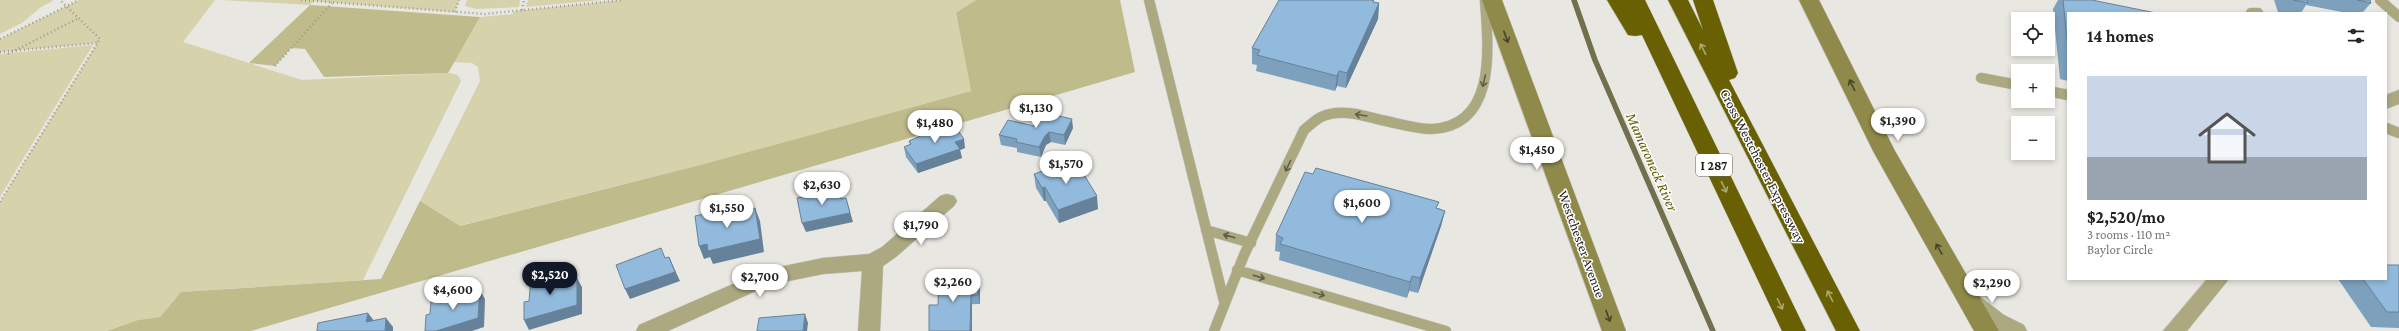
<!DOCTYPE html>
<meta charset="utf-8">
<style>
body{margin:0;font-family:"Crimson Pro",serif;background:#f2f2f2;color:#222;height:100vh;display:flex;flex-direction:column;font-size:15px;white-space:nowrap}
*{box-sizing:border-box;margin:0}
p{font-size:13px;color:#767676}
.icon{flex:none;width:22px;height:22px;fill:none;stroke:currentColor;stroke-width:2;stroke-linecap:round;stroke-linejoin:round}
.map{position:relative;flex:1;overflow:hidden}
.drawer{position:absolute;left:2067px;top:12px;width:320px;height:268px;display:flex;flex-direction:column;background:#fff;border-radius:0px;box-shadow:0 2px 6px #0003}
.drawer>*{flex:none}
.buttons{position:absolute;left:2011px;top:12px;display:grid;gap:8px}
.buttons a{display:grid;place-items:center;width:44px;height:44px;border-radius:0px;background:#fff;box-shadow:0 2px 6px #0003;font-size:20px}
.price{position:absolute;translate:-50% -34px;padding:0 9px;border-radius:14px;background:#fff;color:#222;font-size:13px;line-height:26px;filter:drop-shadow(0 1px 2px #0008)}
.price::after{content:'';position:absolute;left:50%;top:24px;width:12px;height:9px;margin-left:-6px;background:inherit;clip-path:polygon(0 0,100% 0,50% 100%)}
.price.selected{background:#111827;color:#fff}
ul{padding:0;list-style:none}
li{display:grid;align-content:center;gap:8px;height:212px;padding:0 20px}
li+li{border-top:1px solid #e0e0e0}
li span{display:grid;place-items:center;height:124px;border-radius:0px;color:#555}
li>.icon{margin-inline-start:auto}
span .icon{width:72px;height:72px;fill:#fffc;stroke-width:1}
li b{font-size:17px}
h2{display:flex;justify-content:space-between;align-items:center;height:48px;padding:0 20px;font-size:17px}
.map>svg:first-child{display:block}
.green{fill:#d6d2ab}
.forest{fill:#c0bb8a}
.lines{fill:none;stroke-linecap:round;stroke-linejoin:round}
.stream{stroke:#726f4d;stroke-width:5.5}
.service-casing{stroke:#c4c3be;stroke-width:11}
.minor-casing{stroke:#c4c3be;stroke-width:1}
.secondary-casing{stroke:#c4c3be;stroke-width:1}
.motorway-casing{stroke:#c4c3be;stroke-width:1}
.path{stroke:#9c9b97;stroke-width:2.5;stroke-dasharray:1 3;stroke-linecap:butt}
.service{stroke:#aca980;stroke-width:10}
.minor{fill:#aca980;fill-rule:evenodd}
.secondary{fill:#908a4a;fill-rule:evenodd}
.motorway{fill:#686002;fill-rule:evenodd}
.wall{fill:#7da0bd}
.shaded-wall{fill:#66829a}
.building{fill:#91badc;stroke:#66829a}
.oneway{stroke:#46442c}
.oneway2{stroke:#aca873}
.oneway3{stroke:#5e5d49}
.labels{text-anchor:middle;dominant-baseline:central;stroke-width:3;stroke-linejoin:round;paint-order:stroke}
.shield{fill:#fffffe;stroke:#626260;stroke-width:1}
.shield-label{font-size:13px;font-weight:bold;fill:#1e1e1c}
.street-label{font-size:14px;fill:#1e1e1c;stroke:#fffffe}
.water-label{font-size:15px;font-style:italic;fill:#605800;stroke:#fffffe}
</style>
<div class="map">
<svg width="2399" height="331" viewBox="0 0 2399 331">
<rect width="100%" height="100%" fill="#e8e7e1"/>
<path class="green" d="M0 0H51L53 1 41 7 22 23 0 34Z
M79 0H215L183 42 302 80 448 73C455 74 459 74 461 81L363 280 181 292 160 317 138 320 107 331H0V202L97 43 0 52V39Z
M221 0H459L455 12 314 1 310 5Z
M467 0H520L519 7 476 9 465 6Z
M528 0H601L526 7Z
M622 0H976L956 14 971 91 704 164 459 226 420 201 480 81 478 67 472 63 454 62 480 17 513 14 515 11Z
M93 45 12 177 0 197V54Z"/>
<path class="forest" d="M976 0H1120L1135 72 251 331H107L138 320 160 317 181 292 381 279 420 201 460 226 704 164 971 91 956 13Z
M310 5 480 17 448 73 324 77 305 49 291 48 275 66 249 63Z"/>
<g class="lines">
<path class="stream" d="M1574 0 1595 60 1713 331"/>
<g class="service-casing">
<path id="service" d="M1149 0 1224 301
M2380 0 2399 17
M2251 13H2258
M1981 78 2018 85
M2048 91 2068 95
M2386 128 2399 133
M1206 230 1251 243
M1237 270 1446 331
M1214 331 1244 255 1304 130C1309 126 1315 120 1321 117 1339 108 1363 115 1381 120 1397 123 1415 129 1432 129 1498 126 1488 45 1485 0"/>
</g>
<g class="minor-casing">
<path id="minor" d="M2399 90V104L2386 109V95Z
M947 194 954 196 957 201 954 206 896 257 883 266 880 331H858L862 271 823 274 769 285 668 331H636L639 325 765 270 823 258 869 254 882 247 940 196Z
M2207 279H2229L2187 331H2163Z
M1971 293 1978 295 2004 315 2024 325 2027 331C2018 331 2006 331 1998 331 1988 329 1965 309 1961 301L1964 295Z"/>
</g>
<g class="secondary-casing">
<path id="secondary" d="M1482 0H1502L1626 331H1602Z
M1799 0H1819L1895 151 1999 331H1974L1873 151Z"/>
</g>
<g class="motorway-casing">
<path id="motorway" d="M1607 0H1645L1806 331H1782L1642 35 1635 36 1628 35Z
M1668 0H1688L1703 30 1693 0H1713L1738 73 1735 78 1729 80 1860 331H1836Z"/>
</g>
<path class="path" d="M301 0 485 14 622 0
M522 10 524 0
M455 12 459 0
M0 39 79 0
M0 52 97 43
M8 54 79 18
M275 66 332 3
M0 202 100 39 60 0"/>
<use href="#service" class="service"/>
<use href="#minor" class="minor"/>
<use href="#secondary" class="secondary"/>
<use href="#motorway" class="motorway"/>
</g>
<path class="wall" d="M1279 0H1374V2L1379 3 1378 19 1346 88 1337 86 1335 91 1256 71 1257 65 1252 64V48Z
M2058 0H2092L2068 13V81L2060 79 2053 9Z
M2274 0H2370L2371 3 2362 13H2347L2306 5 2301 13H2283L2278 12Z
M1034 126 1073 128 1065 145 1051 142 1046 145 1041 157 1017 152V148L1001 145 999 135Z
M909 141 965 148 960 150 962 158 918 173 906 157 904 147 910 145Z
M1034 174 1098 209 1059 223 1046 201H1044L1036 188Z
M1438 208 1445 211 1441 226 1418 293 1409 291 1407 298 1279 260 1280 252 1275 251 1276 235Z
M2399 265V328L2371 327 2338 279H2386Z
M967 281 980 289V304L938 305Z"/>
<path class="shaded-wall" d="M1379 3 1378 19 1346 88 1347 73Z
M1339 71 1337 86 1335 91 1337 76Z
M1072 119 1073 128 1065 145 1064 135Z
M1049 132 1051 142 1046 145 1041 157 1039 147 1045 136Z
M964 139 965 148 960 150 962 158 918 173 916 164 955 142Z
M1045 187 1046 201H1044L1042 188Z
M1097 196 1098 209 1059 223 1058 210Z
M846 198 853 222 806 232 802 223Z
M755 208 760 221 764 252 713 264 710 257 704 259 699 246Z
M1445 211 1441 226 1418 293 1420 278Z
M669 257 680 281 630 299 625 289Z
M965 271 967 280 966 291 964 281Z
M549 274 554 283 549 284Z
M1412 276 1409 291 1407 298 1410 282Z
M577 278 582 287V314L529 330 524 320Z
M978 280 980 289V304L978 295Z
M480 290 485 299 484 327 472 331H436Z
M971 295 972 305V331H970Z
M368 313 375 322H366Z
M805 314 808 323 807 331H803Z
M386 318 393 327V331H385Z"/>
<path class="building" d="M1279 0H1373V2L1379 3 1347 73 1339 71 1337 76 1257 55 1260 50 1252 48Z
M2063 0H2092L2156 13H2068V49Z
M2293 0H2307L2308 3Z
M2357 0H2370L2371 3Z
M1041 112 1072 119 1064 135 1049 132 1045 136 1039 147 1016 142 1017 139 999 135 1008 120 1034 126Z
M952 122 964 139 955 142 960 149 916 164 904 147 911 144 909 141Z
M1075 160 1097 196 1058 210 1045 187 1042 188 1034 174Z
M1316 168 1439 202 1436 208 1445 211 1420 278 1412 276 1410 282 1280 244 1283 238 1276 235 1305 172 1313 174Z
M839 188 841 199 846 198 850 213 802 223 797 198Z
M755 208 760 239 708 251 707 244 699 246 695 216 718 211 719 217Z
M661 248 665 258 669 257 675 272 625 289 616 265Z
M2386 265H2399V312H2387L2363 279H2386Z
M965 271 964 281 978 280V295H971L970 331H929V305H938L939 273Z
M549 274V284L577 278V305L524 320V302L529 301 531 278Z
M480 290 478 318 436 331H425L426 315 430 314 431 301Z
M368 313 366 322 386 318 385 331H317L318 323Z
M805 314 803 331H757L759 318Z"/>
<defs><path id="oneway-shaft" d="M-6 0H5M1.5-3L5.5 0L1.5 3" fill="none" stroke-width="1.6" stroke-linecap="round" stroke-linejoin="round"/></defs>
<g class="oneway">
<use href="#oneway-shaft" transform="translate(1506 37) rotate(70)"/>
<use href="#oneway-shaft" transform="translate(1852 85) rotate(-116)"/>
<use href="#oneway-shaft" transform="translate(1939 249) rotate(-120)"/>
<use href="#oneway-shaft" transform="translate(1608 316) rotate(70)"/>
</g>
<g class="oneway2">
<use href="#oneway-shaft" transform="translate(1703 49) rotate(-117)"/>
<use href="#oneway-shaft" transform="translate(1724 187) rotate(64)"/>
<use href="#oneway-shaft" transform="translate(1830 296) rotate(-117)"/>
<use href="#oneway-shaft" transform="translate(1780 304) rotate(64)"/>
</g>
<g class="oneway3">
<use href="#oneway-shaft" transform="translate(1484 81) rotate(103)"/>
<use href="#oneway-shaft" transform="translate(1361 115) rotate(-171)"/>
<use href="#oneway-shaft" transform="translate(1288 166) rotate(115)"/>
<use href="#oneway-shaft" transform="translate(1229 236) rotate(-164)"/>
<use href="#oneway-shaft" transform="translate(1259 277) rotate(16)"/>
<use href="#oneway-shaft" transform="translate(1319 294) rotate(17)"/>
</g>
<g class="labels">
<rect class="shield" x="1696" y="154" width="36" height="22" rx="3"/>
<g class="shield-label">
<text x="1714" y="165">I 287</text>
</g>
<g class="street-label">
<text transform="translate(1763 166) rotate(63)">Cross Westchester Expressway</text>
<text transform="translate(1582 244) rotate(70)">Westchester Avenue</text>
</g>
<g class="water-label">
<text transform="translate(1652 162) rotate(66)">Mamaroneck River</text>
</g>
</g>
</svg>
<div class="buttons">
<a><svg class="icon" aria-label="locate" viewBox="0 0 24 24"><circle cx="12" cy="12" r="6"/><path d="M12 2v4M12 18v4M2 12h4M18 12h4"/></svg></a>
<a>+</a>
<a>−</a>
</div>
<b class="price" style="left:1036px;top:129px">$1,130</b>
<b class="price" style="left:1898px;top:142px">$1,390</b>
<b class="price" style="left:935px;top:144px">$1,480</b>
<b class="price" style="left:1537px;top:171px">$1,450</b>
<b class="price" style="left:1066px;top:185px">$1,570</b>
<b class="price" style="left:822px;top:206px">$2,630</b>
<b class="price" style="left:1362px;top:224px">$1,600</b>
<b class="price" style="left:727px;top:229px">$1,550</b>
<b class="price" style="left:921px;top:246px">$1,790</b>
<b class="price selected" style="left:550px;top:296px">$2,520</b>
<b class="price" style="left:760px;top:298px">$2,700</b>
<b class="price" style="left:953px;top:303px">$2,260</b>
<b class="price" style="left:1992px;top:304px">$2,290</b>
<b class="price" style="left:453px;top:311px">$4,600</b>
<section class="drawer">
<h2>14 homes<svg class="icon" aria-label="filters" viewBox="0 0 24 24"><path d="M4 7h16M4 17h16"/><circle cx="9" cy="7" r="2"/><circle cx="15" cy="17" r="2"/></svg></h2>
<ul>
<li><span style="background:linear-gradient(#c9d6e8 65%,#9aa5b1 0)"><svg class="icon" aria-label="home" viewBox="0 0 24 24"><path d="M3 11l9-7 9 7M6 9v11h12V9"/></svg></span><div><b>$2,520/mo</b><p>3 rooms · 110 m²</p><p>Baylor Circle</p></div></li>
</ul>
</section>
</div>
